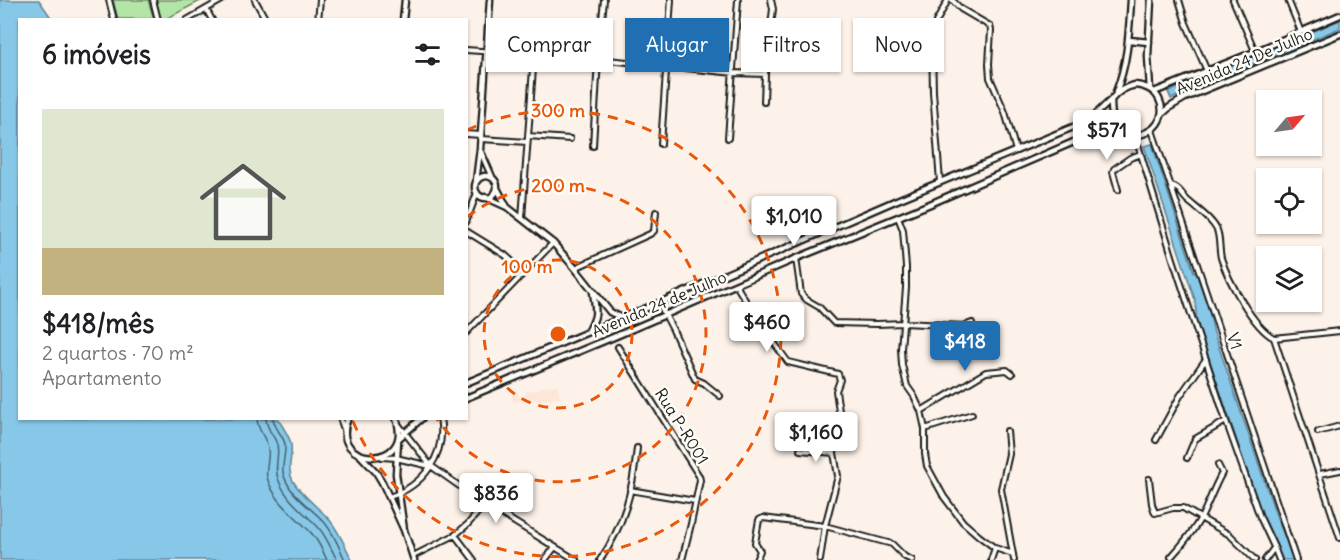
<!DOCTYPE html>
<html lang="pt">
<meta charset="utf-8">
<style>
body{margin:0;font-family:Delius,sans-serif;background:#f2f2f2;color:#202124;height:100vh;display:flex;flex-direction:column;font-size:22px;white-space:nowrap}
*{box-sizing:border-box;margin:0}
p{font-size:20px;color:#757577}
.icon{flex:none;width:33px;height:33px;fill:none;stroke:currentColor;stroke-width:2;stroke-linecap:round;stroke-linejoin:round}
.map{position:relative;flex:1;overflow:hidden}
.side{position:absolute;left:18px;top:18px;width:450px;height:402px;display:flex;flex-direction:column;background:#fff;border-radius:0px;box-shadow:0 2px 4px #0004}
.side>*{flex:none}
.top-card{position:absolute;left:486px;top:18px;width:570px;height:54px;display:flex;gap:12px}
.needle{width:39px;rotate:61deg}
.fabs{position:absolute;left:1256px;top:90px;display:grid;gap:12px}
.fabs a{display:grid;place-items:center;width:66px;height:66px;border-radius:0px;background:#fff;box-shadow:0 2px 4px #0004;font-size:30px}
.price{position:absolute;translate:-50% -51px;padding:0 14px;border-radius:6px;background:#fff;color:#222;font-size:20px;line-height:39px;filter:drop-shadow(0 2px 3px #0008)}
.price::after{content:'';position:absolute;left:50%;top:36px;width:18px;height:14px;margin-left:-9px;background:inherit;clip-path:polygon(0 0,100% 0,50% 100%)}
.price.selected{background:#1f6fb2;color:#fff}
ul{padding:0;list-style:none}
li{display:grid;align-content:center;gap:12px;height:318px;padding:0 24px}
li+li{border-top:2px solid #e0e0e0}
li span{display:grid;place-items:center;height:186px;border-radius:0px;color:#555}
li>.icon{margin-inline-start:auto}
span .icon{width:108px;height:108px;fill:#fffc;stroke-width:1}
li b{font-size:26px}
h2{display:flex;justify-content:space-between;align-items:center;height:72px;padding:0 24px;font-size:26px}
.pill{padding:0 21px;border-radius:0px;background:#fff;box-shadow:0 2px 4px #0004;font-size:21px;line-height:54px}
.pill.selected{background:#1f6fb2;color:#fff}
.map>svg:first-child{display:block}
.built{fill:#fde6d8}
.green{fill:#b3e6a6;stroke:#688161;stroke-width:1.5}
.water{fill:#87c8e8;stroke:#5c8396;stroke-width:1.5}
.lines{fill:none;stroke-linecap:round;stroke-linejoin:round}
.shore{stroke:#47616e;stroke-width:1.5}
.minor-casing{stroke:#1c1c1c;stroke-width:8}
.tertiary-casing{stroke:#1c1c1c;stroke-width:9}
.minor{stroke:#fdfcf7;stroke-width:4}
.tertiary{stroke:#fdfcf7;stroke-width:4.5}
.ring{fill:none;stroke:#e8590c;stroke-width:3;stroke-dasharray:10 8}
.labels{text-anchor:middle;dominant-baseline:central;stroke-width:5;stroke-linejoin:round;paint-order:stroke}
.street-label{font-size:16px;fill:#1c1c1c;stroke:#fdfcf7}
.centre{fill:#e8590c;stroke:#fdfcf7;stroke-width:3}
.ring-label{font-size:18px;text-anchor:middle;font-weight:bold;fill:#e8590c;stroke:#fdfcf7;stroke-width:5;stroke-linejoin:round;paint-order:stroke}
</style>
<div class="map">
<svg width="1340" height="560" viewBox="0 0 1340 560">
<rect width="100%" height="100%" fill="#fdf2e9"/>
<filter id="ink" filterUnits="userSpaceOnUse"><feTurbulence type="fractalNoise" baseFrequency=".0167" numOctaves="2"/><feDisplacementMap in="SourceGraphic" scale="12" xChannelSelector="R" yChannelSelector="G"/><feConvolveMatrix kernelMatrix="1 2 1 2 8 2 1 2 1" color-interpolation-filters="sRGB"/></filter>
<g filter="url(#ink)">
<path class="built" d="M558 385 560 398 513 402 512 392 518 391V397L525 396 526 391 538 390 539 387Z"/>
<path class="green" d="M113 0H148L154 19H118Z
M154 0H202L164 20 158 17Z"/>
<path class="water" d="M0 0H39L52 19 20 20V418L278 419C282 426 289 435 291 444 293 458 286 467 293 481 302 496 317 506 329 519 339 531 345 546 352 560H0Z
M1340 20V28L1171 99 1168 92Z
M1152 144 1194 272H1196L1207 303 1214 333 1278 521 1295 560H1281L1276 546 1262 515 1197 323 1195 300 1144 146Z"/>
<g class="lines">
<path class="shore" d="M257 418C257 431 267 438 268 449 270 458 265 467 267 477 274 503 297 516 313 535 319 543 323 551 327 560
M266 418C266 429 274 435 277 444 280 457 273 468 279 481 287 501 304 512 318 527 327 537 331 549 337 560
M273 418C274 428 283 435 285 444 286 453 282 463 283 472 288 495 311 507 325 523 334 534 339 547 345 560"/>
<g class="minor-casing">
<path id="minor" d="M109 0 114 20
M153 0 158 20
M255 0 266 20
M952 0 961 9 990 26 991 30 989 64 990 78 1005 112 1016 151
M1179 0 1186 23 1207 71
M1233 0 1255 51
M1288 0 1301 32
M206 9 212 20
M187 20 222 0
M318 20 320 0
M466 50 598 59 734 73 765 74
M764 102 765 74 773 9 771 0
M1152 130 1296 560
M466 134 481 135
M1135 135 1173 259 1226 421 1260 517 1274 547 1279 560
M528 136 570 139
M728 138 738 0
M481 139 527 142
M661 144 671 0
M593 146 598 59 604 0
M940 182 933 92 932 43 936 22 948 0
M1171 186C1180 188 1181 194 1187 200 1197 209 1211 218 1217 230 1220 238 1219 249 1221 258 1228 280 1253 327 1274 338L1340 331
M1118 190 1113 172 1114 169 1130 158 1141 154
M898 217 903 230 906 267V288L901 349 902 365 907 386 914 396 921 411 925 429V454L927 466 944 497 963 522 979 536 995 548 1013 554
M522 218 534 55
M466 222 477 193
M466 231 505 255 525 273
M796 258 801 294 807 300 819 307 834 323 877 324 904 323 964 326 972 323
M575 268 650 234 654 231 656 212
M736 285 756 318 788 362 838 374 840 380 836 391 839 411 838 423 834 453 838 476 825 526 820 560
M659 303 673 330 695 379 704 383 720 396
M466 333 553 243
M1274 338 1340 538
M618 347 699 476 700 480 691 524 682 560
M921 411 986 372 1007 370 1012 374
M340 418 345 432
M398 424 431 466 485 504 576 560
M925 429 972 414
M1007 431 1009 454 1001 489 1014 560
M1318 432 1340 426
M1156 440 1180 396 1206 359
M800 450 834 453
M382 457 396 458 430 466
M1187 458 1195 439 1226 421
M1320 474 1340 470
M1149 479 1152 504 1155 513 1173 508H1183L1230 535 1255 560
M630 490 695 501
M389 497C423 486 447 455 440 418
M455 535 474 560
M413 556 455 535 468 524 485 504
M1171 557C1182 545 1194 530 1202 516 1209 502 1214 487 1222 473L1218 465
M545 560 555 547
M600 560C624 526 633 490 637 448
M756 560 760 551 755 543 759 520 763 518 825 526 892 544 905 557 912 560
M991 560 995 548
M1265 560 1274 548"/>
</g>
<g class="tertiary-casing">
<path id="tertiary" d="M403 20 405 0
M1129 40 1149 42
M1135 85C1145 86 1154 89 1159 99 1174 129 1125 152 1113 119 1111 113 1111 107 1111 100 1117 92 1125 87 1135 85Z
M1150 89 1148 56 1151 0
M1116 92C1128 62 1129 32 1131 0
M1154 92 1252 53 1340 15
M1161 115 1170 107 1185 98 1340 34
M481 152 492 177
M475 187a11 11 0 1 1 22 0a11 11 0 1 1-22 0Z
M476 181 480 149 490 0
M497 188 507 207
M485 197 507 207 553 243 575 268 610 312 622 318
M588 332C598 314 596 312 593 292
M466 383 588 332 659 303 897 200 1078 125 1093 117 1111 100
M466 398 616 336 802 256 930 204 1076 141 1100 137 1130 135
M348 418C327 468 416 471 396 418
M360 455 376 472 382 482 404 530 414 560
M404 530 396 474 398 439 422 418"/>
</g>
<use href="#minor" class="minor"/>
<use href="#tertiary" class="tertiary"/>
</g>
</g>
<g class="ring">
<circle cx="558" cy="334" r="74"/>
<path d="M467 217A148 148 0 1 1 437 419"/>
<path d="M467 130A223 223 0 1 1 352 419"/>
</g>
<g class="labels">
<g class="street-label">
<text transform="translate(1244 61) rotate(-23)">Avenida 24 De Julho</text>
<text transform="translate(659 304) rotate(-23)">Avenida 24 de Julho</text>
<text transform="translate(1235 341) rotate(72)">V1</text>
<text transform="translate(682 426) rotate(58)">Rua P-R001</text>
</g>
</g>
<circle cx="558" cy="334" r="9" class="centre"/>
<g class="ring-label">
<text x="558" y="117">300 m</text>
<text x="558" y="192">200 m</text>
<text x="527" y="273">100 m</text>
</g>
</svg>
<div class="fabs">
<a><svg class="needle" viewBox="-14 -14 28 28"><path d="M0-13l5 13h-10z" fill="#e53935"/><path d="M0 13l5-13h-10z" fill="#757577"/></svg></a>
<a><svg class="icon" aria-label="locate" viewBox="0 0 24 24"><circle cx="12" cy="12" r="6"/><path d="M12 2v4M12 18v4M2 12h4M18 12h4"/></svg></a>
<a><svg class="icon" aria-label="layers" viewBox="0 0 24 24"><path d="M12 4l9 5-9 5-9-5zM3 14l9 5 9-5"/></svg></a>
</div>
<b class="price" style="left:1107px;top:161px">$571</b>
<b class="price" style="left:794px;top:247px">$1,010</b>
<b class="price" style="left:767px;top:353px">$460</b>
<b class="price selected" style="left:965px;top:372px">$418</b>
<b class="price" style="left:816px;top:463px">$1,160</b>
<b class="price" style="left:496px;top:524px">$836</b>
<div class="top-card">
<a class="pill">Comprar</a>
<a class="pill selected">Alugar</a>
<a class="pill">Filtros</a>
<a class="pill">Novo</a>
</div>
<section class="side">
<h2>6 imóveis<svg class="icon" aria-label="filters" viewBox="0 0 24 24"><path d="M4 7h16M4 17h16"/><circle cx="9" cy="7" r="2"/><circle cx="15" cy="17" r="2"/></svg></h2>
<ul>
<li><span style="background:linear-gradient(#dfe7d0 75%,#c2b280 0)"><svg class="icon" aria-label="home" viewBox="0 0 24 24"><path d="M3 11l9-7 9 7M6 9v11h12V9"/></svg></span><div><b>$418/mês</b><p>2 quartos · 70 m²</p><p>Apartamento</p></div></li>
</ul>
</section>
</div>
